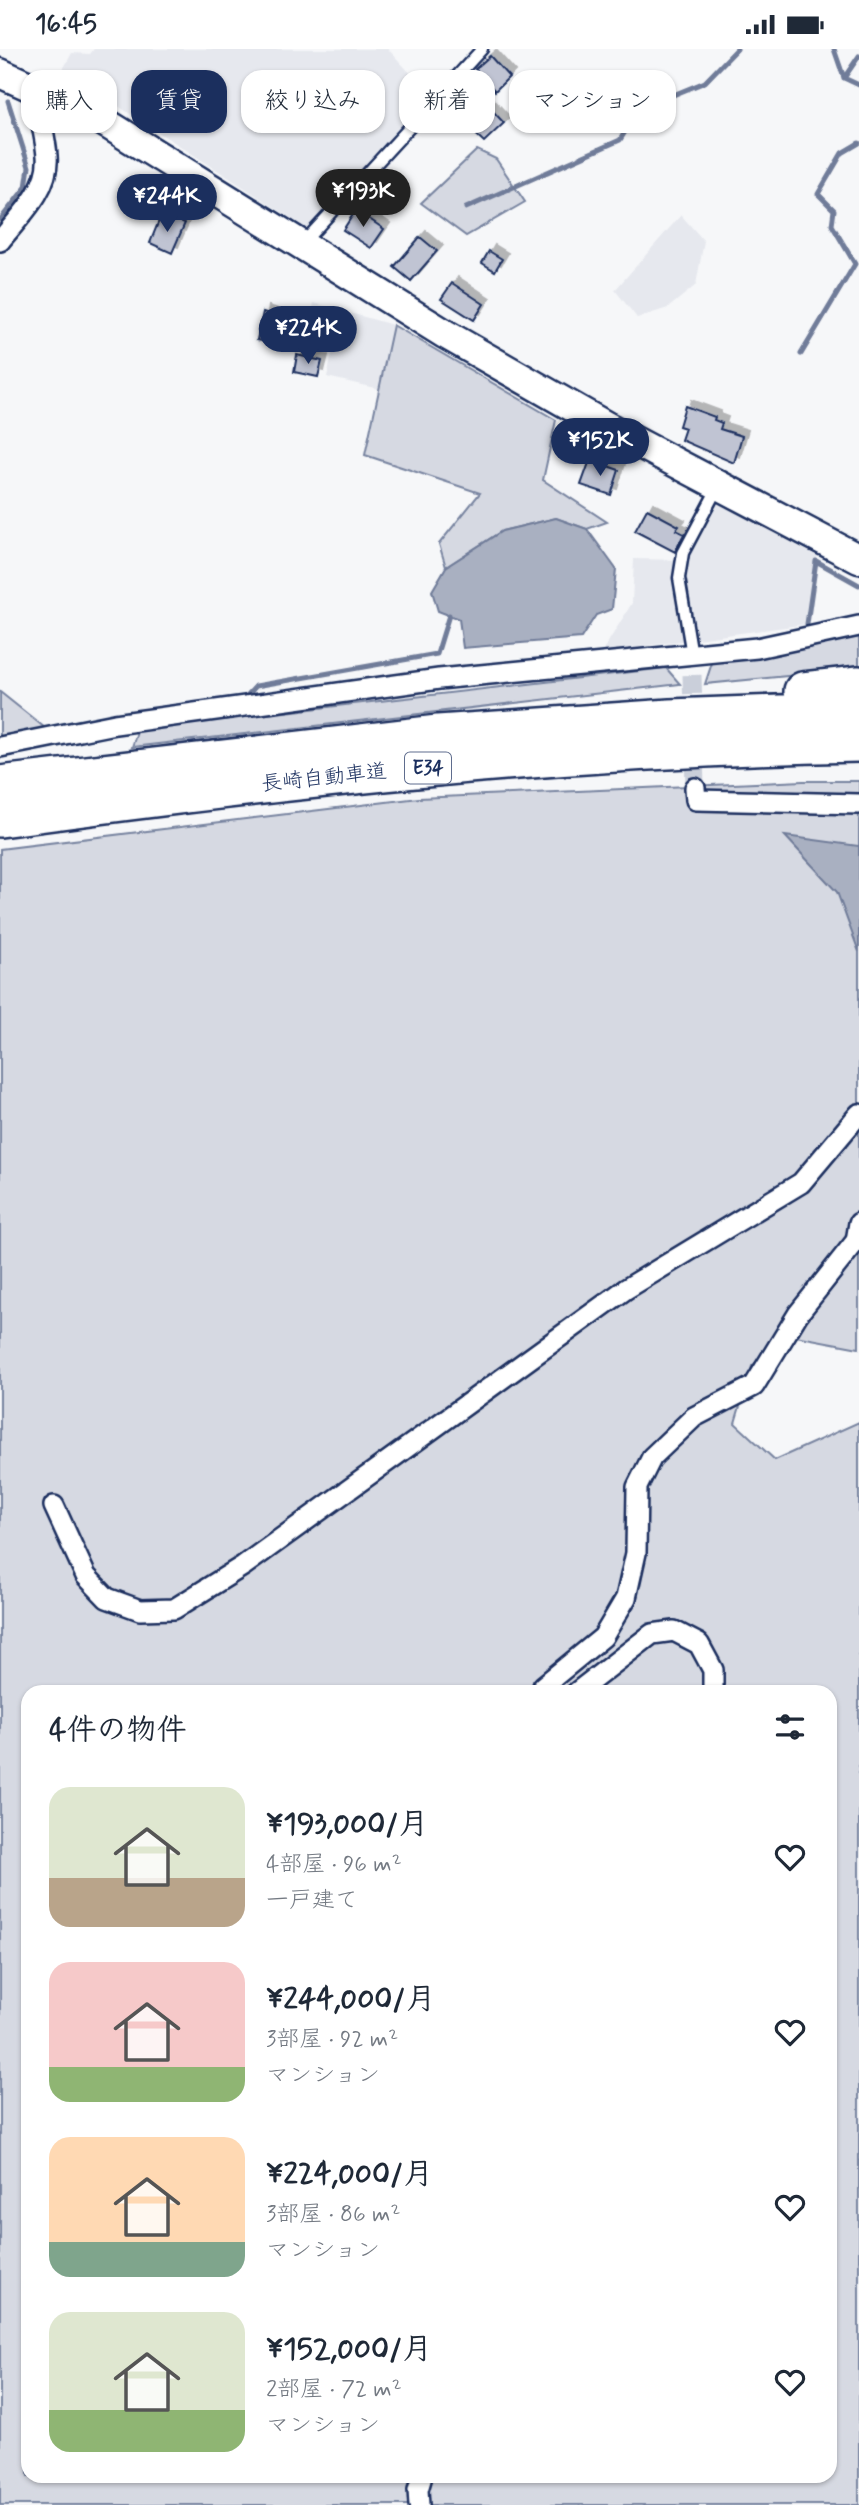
<!DOCTYPE html>
<html lang="ja">
<meta charset="utf-8">
<style>
body{margin:0;font-family:Mynerve,"Klee One",sans-serif;background:#f6f6f7;color:#1f2937;height:100vh;display:flex;flex-direction:column;font-size:26px;white-space:nowrap}
*{box-sizing:border-box;margin:0}
p{font-size:23px;color:#747a83}
.icon{flex:none;width:38px;height:38px;fill:none;stroke:currentColor;stroke-width:2;stroke-linecap:round;stroke-linejoin:round}
.map{position:relative;flex:1;overflow:hidden}
.details{position:absolute;left:21px;top:1636px;width:816px;height:798px;display:flex;flex-direction:column;background:#fff;border-radius:21px;box-shadow:0 2px 5px #0004}
.details>*{flex:none}
.banner{position:absolute;left:21px;top:21px;width:817px;height:63px;display:flex;gap:14px}
.price{position:absolute;translate:-50% -60px;padding:0 16px;border-radius:24px;background:#1b2f5e;color:#fff;font-size:23px;line-height:46px;filter:drop-shadow(0 2px 4px #0008)}
.price::after{content:'';position:absolute;left:50%;top:42px;width:21px;height:16px;margin-left:-10px;background:inherit;clip-path:polygon(0 0,100% 0,50% 100%)}
.price.current{background:#222;color:#fff}
ul{padding:0;list-style:none}
li{display:flex;align-items:center;gap:21px;height:175px;padding:0 28px}
li span{display:grid;place-items:center;flex:none;width:196px;height:140px;border-radius:21px;color:#555}
li>.icon{margin-inline-start:auto}
span .icon{width:84px;height:84px;fill:#fffc;stroke-width:1}
li b{font-size:30px}
h2{display:flex;justify-content:space-between;align-items:center;height:84px;padding:0 28px;font-size:30px}
.tag{padding:0 24px;border-radius:21px;background:#fff;box-shadow:0 2px 5px #0004;font-size:24px;line-height:63px}
.tag.current{background:#1b2f5e;color:#fff}
.status{display:flex;justify-content:space-between;align-items:center;height:49px;padding:0 35px;background:#fff;direction:ltr}
.status svg{height:19px;fill:currentColor}
.map>svg:first-child{display:block}
.built{fill:#e6e8ee}
.green{fill:#d6d9e2;stroke:#7884a0;stroke-width:2;fill-rule:evenodd}
.water{fill:#a9b0c1;stroke:#707c99;stroke-width:2}
.lines{fill:none;stroke-linecap:round;stroke-linejoin:round}
.stream{stroke:#707c99;stroke-width:5}
.building{fill:#c0c4d3;stroke:#1b2f5e;stroke-width:2;filter:url(#shadow)}
.street-tunnel{stroke:#cacfda;stroke-width:19;stroke-dasharray:19 10;stroke-linecap:butt}
.lane-casing{stroke:#1b2f5e;stroke-width:15}
.street-casing{stroke:#1b2f5e;stroke-width:24}
.secondary-casing{stroke:#1b2f5e;stroke-width:33}
.highway-casing{stroke:#1b2f5e;stroke-width:42}
.lane{stroke:#fff;stroke-width:10}
.street{stroke:#fff;stroke-width:19}
.secondary{stroke:#fff;stroke-width:28}
.highway{stroke:#fff;stroke-width:37}
.labels{text-anchor:middle;dominant-baseline:central;stroke-width:5;stroke-linejoin:round;paint-order:stroke}
.shield{fill:#fff;stroke:#5f6d8e;stroke-width:2}
.shield-label{font-size:19px;font-weight:bold;fill:#1b2f5e}
.street-label{font-size:21px;fill:#1b2f5e;stroke:#fff}
</style>
<div class="status"><b>16:45</b><svg viewBox="0 0 49 12"><path d="M0 12V9h3v3zM5 12V6h3v6zM10 12V3h3v9zM15 12V0h3v12zM26 1h20v11H26zM47 4h2v5h-2z"/></svg></div>
<div class="map">
<svg width="859" height="2456" viewBox="0 0 859 2456">
<defs>
<filter id="shadow"><feDropShadow dx="6" dy="-6" stdDeviation="0" flood-color="#0004"/></filter>
</defs>
<rect width="100%" height="100%" fill="#f6f7f9"/>
<filter id="ink" filterUnits="userSpaceOnUse"><feTurbulence type="fractalNoise" baseFrequency=".0143" numOctaves="2"/><feDisplacementMap in="SourceGraphic" scale="14" xChannelSelector="R" yChannelSelector="G"/><feConvolveMatrix kernelMatrix="1 2 1 2 8 2 1 2 1" color-interpolation-filters="sRGB"/></filter>
<g filter="url(#ink)">
<path class="built" d="M94 0H388L435 51 314 184 115 55 61 24 72 4 90 5Z
M681 166 704 192 696 236 668 259 637 269 615 241Z
M314 254 393 276 379 340 327 328 335 292 307 285Z
M714 452 817 507 807 575 602 603 632 554 634 510 684 511Z"/>
<path class="green" d="M477 101 496 110 525 153 466 187 421 154Z
M393 276 556 371 543 431 607 473 587 480 556 469 502 482 446 518 439 495 480 444 365 406Z
M859 588V620L705 635 713 611Z
M666 619 680 635 132 698 138 680Z
M0 643 45 679 0 688Z
M803 732H859V1299L785 1285 752 1317 735 1374 775 1411 859 1373V2456H0V800L419 749ZM28 1643H830V2427H28Z"/>
<path class="water" d="M556 469 587 480 616 520 612 560 596 566 581 589 463 599 459 570 438 562 432 542 446 518 502 482Z
M785 787 859 797V903L837 843Z"/>
<g class="lines">
<path class="stream" d="M834 0 844 29 859 7
M844 29 859 36
M466 159 620 91 639 60 705 33 737 0
M0 171 26 138 29 118 8 52
M801 305 855 215 832 176 834 161 818 145 842 104 859 94
M807 575 816 512 859 536
M243 651 256 637 437 605 449 566"/>
</g>
<path class="building" d="M490 7 509 28 495 42 475 20Z
M476 44 504 74 484 93 454 65Z
M356 161 384 180 371 199 343 181Z
M167 167 185 174 172 204 150 194 160 169 165 171Z
M420 188 437 202 411 232 394 218Z
M489 202 502 210 495 222 482 214Z
M452 234 484 255 474 271 441 250Z
M263 263 300 275 295 299 257 291Z
M297 306 322 312 318 328 294 323Z
M685 357 715 368 714 371 722 374 720 380 742 387 734 414 681 391 685 379 679 377Z
M590 411 619 421 611 446 581 436Z
M647 460 679 477 676 481 684 485 675 503 635 482Z"/>
<g class="lines">
<path class="street-tunnel" d="M692 626 695 739"/>
<g class="lane-casing">
<path id="lane" d="M302 195 482 0
M692 606 679 529 683 504 718 438"/>
</g>
<g class="street-casing">
<path id="street" d="M0 192C19 168 50 140 47 107 45 83 37 64 40 41
M0 698 115 675 439 630 757 599 859 577
M695 739 696 751 859 755
M54 1457 86 1527 107 1549 140 1561 174 1560 243 1517 626 1240 801 1134 859 1065
M542 1643 543 1637 603 1588 626 1549 636 1504 637 1438 652 1408 694 1368 754 1337 798 1265 856 1192 859 1174
M577 1643 652 1585 674 1582 699 1595 713 1621V1643
M419 2456 418 2441 422 2427"/>
</g>
<g class="secondary-casing">
<path id="secondary" d="M0 24 93 66 445 285 606 377 859 510"/>
</g>
<g class="highway-casing">
<path id="highway" d="M803 642 859 636
M0 736 438 685 670 669 859 662
M0 769C285 730 571 699 859 694"/>
</g>
<use href="#lane" class="lane"/>
<use href="#street" class="street"/>
<use href="#secondary" class="secondary"/>
<use href="#highway" class="highway"/>
</g>
</g>
<g class="labels">
<rect class="shield" x="405" y="703.5" width="46" height="31" rx="5"/>
<g class="shield-label">
<text x="428" y="719">E34</text>
</g>
<g class="street-label">
<text transform="translate(324 729) rotate(-6)">長崎自動車道</text>
</g>
</g>
</svg>
<b class="price current" style="left:363px;top:180px">¥193K</b>
<b class="price" style="left:167px;top:185px">¥244K</b>
<b class="price" style="left:308px;top:317px">¥224K</b>
<b class="price" style="left:600px;top:429px">¥152K</b>
<div class="banner">
<a class="tag">購入</a>
<a class="tag current">賃貸</a>
<a class="tag">絞り込み</a>
<a class="tag">新着</a>
<a class="tag">マンション</a>
</div>
<section class="details">
<h2>4件の物件<svg class="icon" aria-label="filters" viewBox="0 0 24 24"><path d="M4 7h16M4 17h16"/><circle cx="9" cy="7" r="2"/><circle cx="15" cy="17" r="2"/></svg></h2>
<ul>
<li><span style="background:linear-gradient(#dfe7d0 65%,#b9a48a 0)"><svg class="icon" aria-label="home" viewBox="0 0 24 24"><path d="M3 11l9-7 9 7M6 9v11h12V9"/></svg></span><div><b>¥193,000/月</b><p>4部屋 · 96 m²</p><p>一戸建て</p></div><svg class="icon" aria-label="heart" viewBox="0 0 24 24"><path d="M12 20l-8-8c-3-5 5-10 8-4 3-6 11-1 8 4z"/></svg></li>
<li><span style="background:linear-gradient(#f6c9c9 75%,#8fb573 0)"><svg class="icon" aria-label="home" viewBox="0 0 24 24"><path d="M3 11l9-7 9 7M6 9v11h12V9"/></svg></span><div><b>¥244,000/月</b><p>3部屋 · 92 m²</p><p>マンション</p></div><svg class="icon" aria-label="heart" viewBox="0 0 24 24"><path d="M12 20l-8-8c-3-5 5-10 8-4 3-6 11-1 8 4z"/></svg></li>
<li><span style="background:linear-gradient(#ffd9b3 75%,#7fa58c 0)"><svg class="icon" aria-label="home" viewBox="0 0 24 24"><path d="M3 11l9-7 9 7M6 9v11h12V9"/></svg></span><div><b>¥224,000/月</b><p>3部屋 · 86 m²</p><p>マンション</p></div><svg class="icon" aria-label="heart" viewBox="0 0 24 24"><path d="M12 20l-8-8c-3-5 5-10 8-4 3-6 11-1 8 4z"/></svg></li>
<li><span style="background:linear-gradient(#dfe7d0 70%,#8fb573 0)"><svg class="icon" aria-label="home" viewBox="0 0 24 24"><path d="M3 11l9-7 9 7M6 9v11h12V9"/></svg></span><div><b>¥152,000/月</b><p>2部屋 · 72 m²</p><p>マンション</p></div><svg class="icon" aria-label="heart" viewBox="0 0 24 24"><path d="M12 20l-8-8c-3-5 5-10 8-4 3-6 11-1 8 4z"/></svg></li>
</ul>
</section>
</div>
